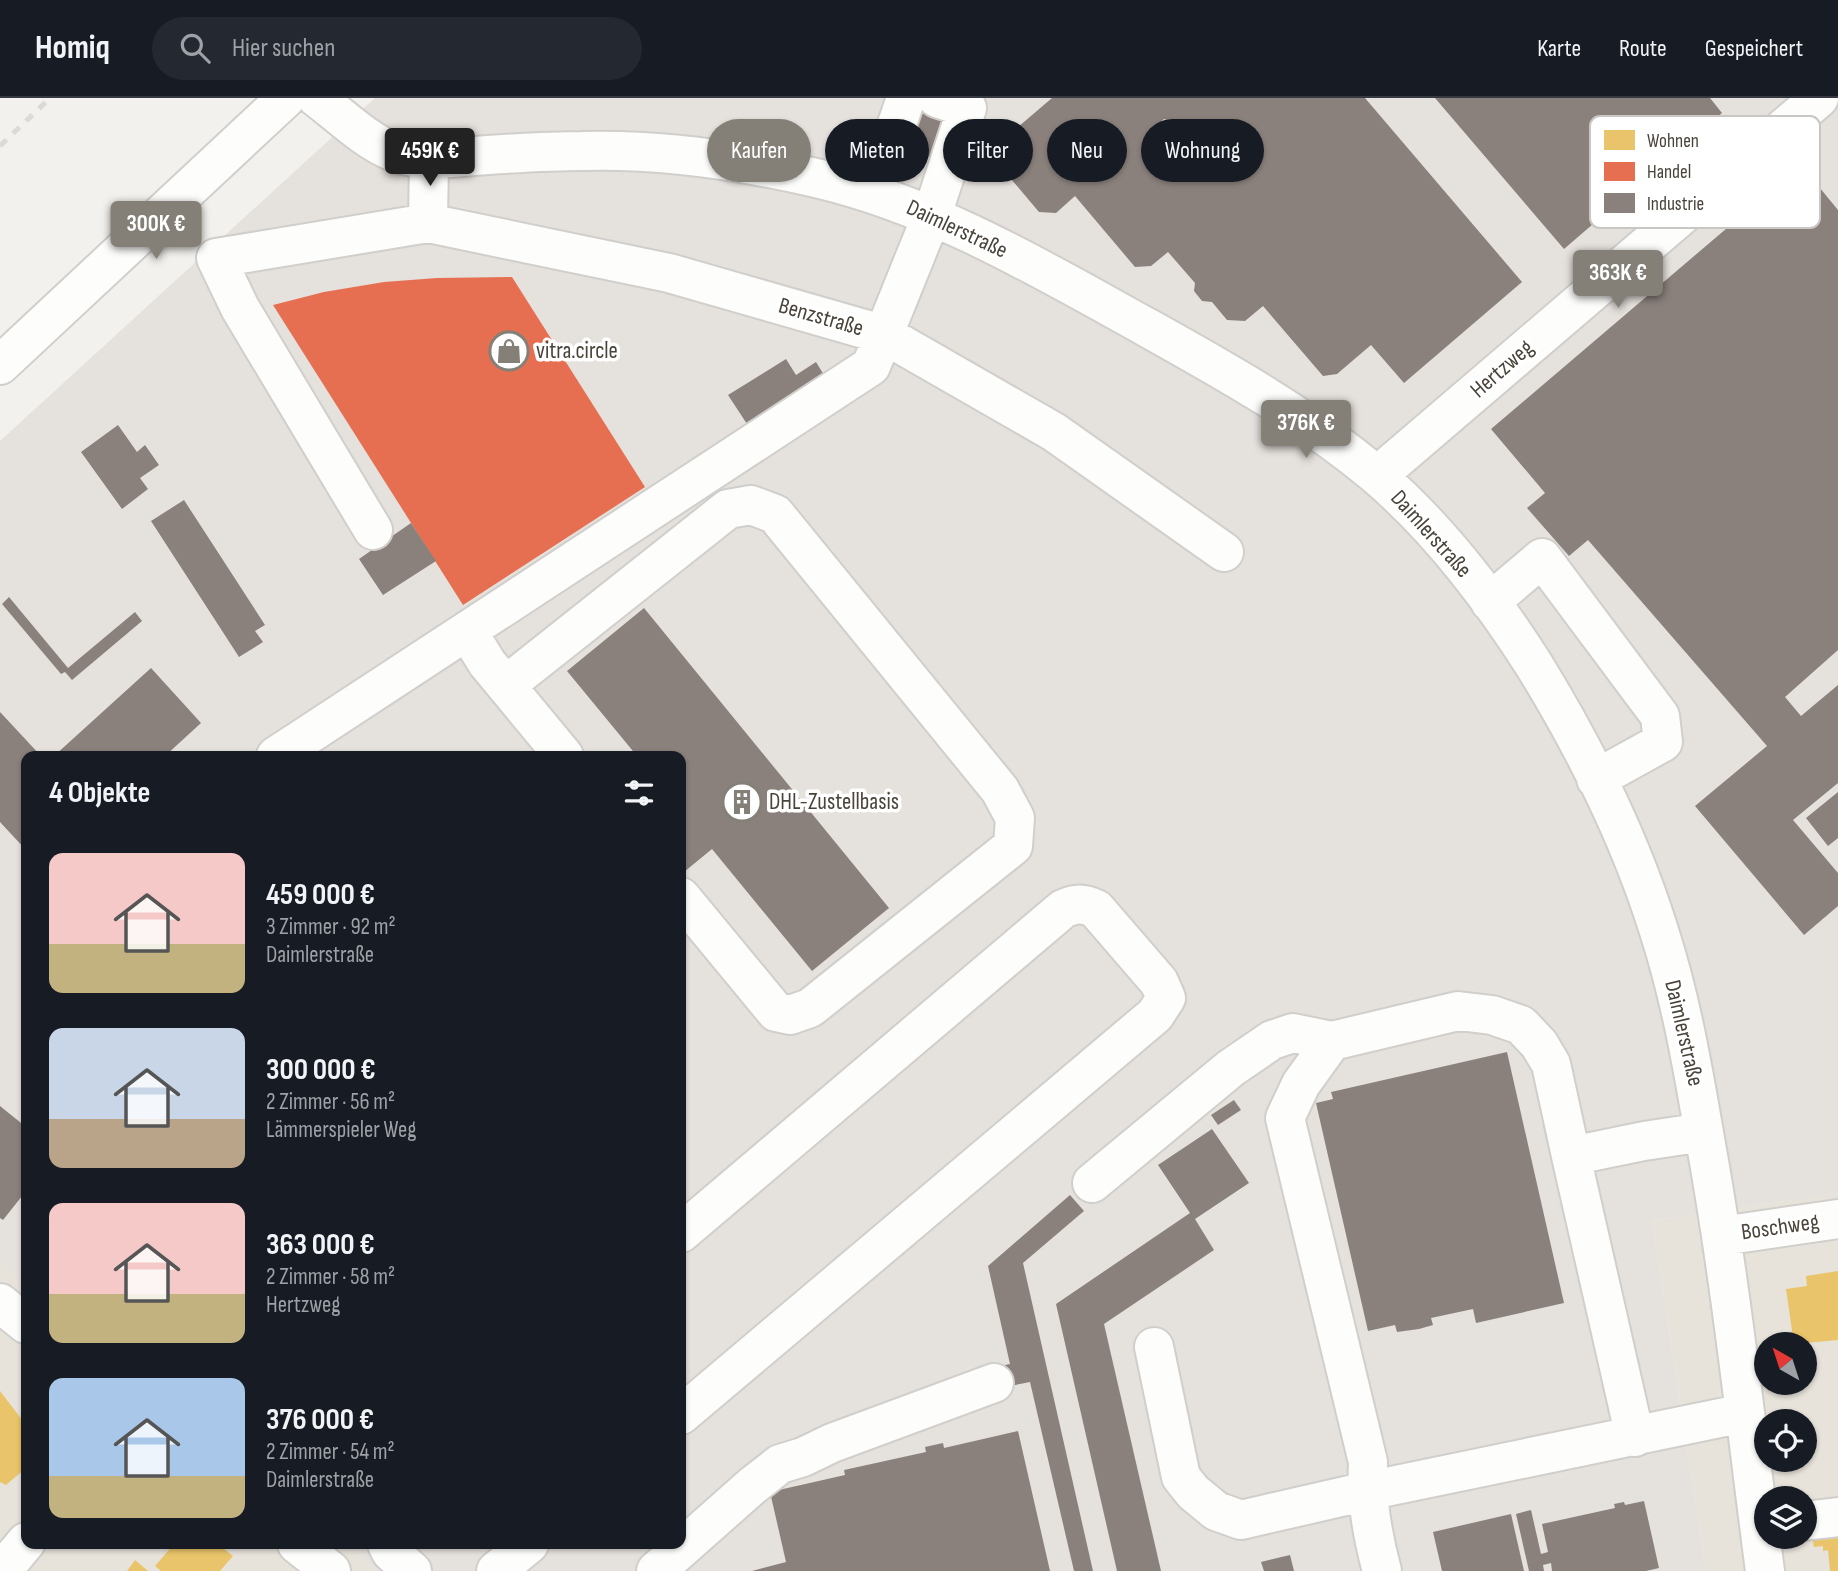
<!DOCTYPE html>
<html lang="de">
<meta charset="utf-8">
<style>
body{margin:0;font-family:"Sofia Sans Condensed",sans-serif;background:#242831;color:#f1f3f6;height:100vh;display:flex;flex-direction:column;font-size:26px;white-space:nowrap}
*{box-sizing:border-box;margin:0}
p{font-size:23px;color:#9ea1a6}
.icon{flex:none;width:38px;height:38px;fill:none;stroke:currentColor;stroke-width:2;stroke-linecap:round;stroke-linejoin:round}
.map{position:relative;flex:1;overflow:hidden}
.side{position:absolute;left:21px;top:653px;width:665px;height:798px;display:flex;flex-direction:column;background:#171b24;border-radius:14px;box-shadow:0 2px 5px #0004}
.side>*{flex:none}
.top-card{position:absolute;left:707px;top:21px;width:665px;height:63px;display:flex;gap:14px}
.needle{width:46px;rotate:321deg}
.fabs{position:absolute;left:1754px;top:1234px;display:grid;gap:14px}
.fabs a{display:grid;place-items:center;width:63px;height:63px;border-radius:50%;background:#171b24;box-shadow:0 2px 5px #0004;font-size:35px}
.price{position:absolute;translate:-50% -60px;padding:0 16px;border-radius:7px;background:#848078;color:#fff;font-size:23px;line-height:46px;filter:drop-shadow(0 2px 4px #0008)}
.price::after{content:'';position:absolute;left:50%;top:42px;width:21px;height:16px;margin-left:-10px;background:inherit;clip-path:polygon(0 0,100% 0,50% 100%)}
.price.active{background:#222;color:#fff}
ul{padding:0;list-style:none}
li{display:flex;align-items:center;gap:21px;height:175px;padding:0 28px}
li span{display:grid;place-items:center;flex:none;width:196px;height:140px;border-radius:14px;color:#555}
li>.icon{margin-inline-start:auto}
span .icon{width:84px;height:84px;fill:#fffc;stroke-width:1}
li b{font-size:30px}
h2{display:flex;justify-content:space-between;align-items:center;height:84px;padding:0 28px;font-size:30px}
.tag{padding:0 24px;border-radius:32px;background:#171b24;box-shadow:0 2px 5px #0004;font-size:24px;line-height:63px}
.tag.active{background:#848078;color:#fff}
header{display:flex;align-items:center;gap:42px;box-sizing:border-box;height:98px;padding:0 35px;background:#171b24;border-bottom:2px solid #363941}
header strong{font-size:33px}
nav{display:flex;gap:38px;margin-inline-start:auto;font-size:24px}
.search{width:490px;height:63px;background:#242831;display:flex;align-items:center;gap:18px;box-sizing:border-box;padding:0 24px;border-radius:38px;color:#9ea1a6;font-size:26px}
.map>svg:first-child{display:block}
.residential{fill:#e7e3db;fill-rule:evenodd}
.industrial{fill:#e5e1dd}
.parking{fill:#e5e2de}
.homes{fill:#e9c46a}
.shops{fill:#e76f51}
.industry{fill:#8a817c;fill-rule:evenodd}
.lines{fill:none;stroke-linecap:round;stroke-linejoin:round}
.minor-casing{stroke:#d1cfcb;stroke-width:42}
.minor{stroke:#fdfdfc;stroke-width:38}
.rail{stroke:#dadad9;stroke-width:5;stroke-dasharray:9 9;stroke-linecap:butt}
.labels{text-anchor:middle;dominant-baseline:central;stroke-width:7;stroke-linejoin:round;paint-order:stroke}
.street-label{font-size:23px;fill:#494339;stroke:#fff}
.poi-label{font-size:23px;fill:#494339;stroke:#fff;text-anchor:start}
.key{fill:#fff;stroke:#c8c7c4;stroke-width:2}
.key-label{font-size:19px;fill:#494339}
</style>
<header>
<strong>Homiq</strong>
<div class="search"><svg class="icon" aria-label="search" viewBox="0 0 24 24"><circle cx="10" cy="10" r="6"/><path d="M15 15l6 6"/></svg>Hier suchen</div>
<nav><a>Karte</a><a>Route</a><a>Gespeichert</a></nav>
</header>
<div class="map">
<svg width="1838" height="1473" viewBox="0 0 1838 1473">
<rect width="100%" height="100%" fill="#f3f1ed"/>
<path class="residential" d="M1838 1095V1473H1706L1652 1123ZM1766 1246H1804V1284H1766ZM1766 1323H1804V1362H1766ZM1766 1400H1804V1438H1766Z
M0 1166 26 1187V1446H344L377 1473H0Z"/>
<path class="industrial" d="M375 0H1838V1095L1652 1123 1706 1473H377L344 1446H681V658H26V1187L0 1166V343Z"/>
<path class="parking" d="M469 0H885L860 64 703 31 589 24 470 28Z
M889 0H1052L1004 41Z
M1716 732 1804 837 1838 808V1095L1786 1103 1791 1072 1781 1068 1771 1060 1767 1053 1746 1056 1736 991 1707 865 1690 804 1670 747Z"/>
<path class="homes" d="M1838 1173V1242L1794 1246 1786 1191 1807 1188 1806 1178Z
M0 1293 26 1327V1370L6 1387 0 1384Z
M1838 1433V1473H1830L1828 1452 1823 1453V1448L1814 1449 1812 1440Z
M174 1446H218L233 1458 220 1473H161L155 1468Z
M135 1462 148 1473H127Z"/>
<path class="shops" d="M512 179 645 389 463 507 273 207 324 194 384 184 437 180Z"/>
<path class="industry" d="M1052 0H1365L1522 184 1404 285 1371 247 1337 276 1323 278 1263 208 1245 223 1227 222 1212 204 1202 203 1194 193 1195 185 1168 154 1151 168 1135 169 1075 98 1056 115 1039 114 995 62 997 47ZM1164 21 1178 22 1202 51 1201 64 1189 75 1174 72 1152 45 1153 30Z
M1435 0H1710L1722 15 1564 151Z
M919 14 945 22 933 60 907 51Z
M1801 67 1838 112V552L1785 599 1801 618 1838 587V685L1793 722 1838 775V808L1804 837 1695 708 1767 648 1588 442 1569 458 1527 410 1545 395 1491 331Z
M786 261 796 277 816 264 824 277 747 326 728 297Z
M118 327 137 354 145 347 159 367 140 380 148 391 122 411 81 354Z
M184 402 265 527 255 533 263 544 239 559 151 423Z
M411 425 436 463 383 497 359 461Z
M9 499 68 570 135 514 142 523 72 582 65 574 61 576 2 506Z
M644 510 889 810 812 873 712 751 684 774 681 770V658H637L567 573Z
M151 570 201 625 165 658H54Z
M0 614 41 658H26V752L0 724Z
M1838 694V740L1828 748 1806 720Z
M1507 954 1564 1205 1476 1225 1473 1211 1431 1220 1433 1227 1419 1231 1397 1234 1395 1227 1368 1233 1316 1005 1333 1001 1331 994Z
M1234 1002 1241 1012 1218 1027 1211 1017Z
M0 1008 26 1029V1093L3 1122 0 1120Z
M1212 1031 1249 1085 1195 1121 1214 1152 1104 1226 1161 1473H1117L1056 1206 1190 1115 1158 1067Z
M1070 1097 1084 1113 1023 1165 1093 1473H1074L1030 1284 1010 1288 1005 1267 1010 1266 988 1168Z
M1018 1333 1050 1473H752L786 1464 770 1394 845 1377 844 1372 926 1354 925 1349 943 1345 944 1350Z
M1644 1403 1659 1470 1646 1473H1552L1551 1465 1543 1467 1544 1473H1529L1516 1416 1531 1412 1541 1456 1548 1454 1542 1426 1615 1410 1614 1406 1624 1404 1625 1407Z
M1511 1416 1524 1473H1442L1433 1434Z
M1290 1457 1294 1473H1264L1261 1464Z"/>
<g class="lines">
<g class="minor-casing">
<path id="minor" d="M317 0C341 18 366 43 394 54 423 65 458 59 488 57 519 55 551 53 582 53 661 51 739 62 816 80 936 108 1041 171 1148 230 1227 274 1307 319 1376 377 1438 430 1490 498 1534 567 1585 650 1630 740 1659 833 1681 901 1693 971 1705 1041 1731 1184 1746 1329 1765 1473
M429 60 428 125 669 175 885 237 1054 334 1224 454
M873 96 906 0
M0 267 286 0
M1377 378 1819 0
M373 432 240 210 216 160 428 125
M1490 504 1542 460 1660 618 1663 644 1596 681
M468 534 487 565 564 658
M506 587 728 411 751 407 775 416 1000 692 1015 720 1013 748 810 910 790 917 776 914 681 799
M276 658 871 268 932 117 967 10 937 0
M1332 943 1301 986 1285 1020 1368 1364C1366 1402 1372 1436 1382 1473
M1571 1058 1635 1339
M1092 1085 1231 970 1272 942 1293 935 1332 943 1458 913 1492 917 1521 927 1539 946 1551 966 1571 1058 1644 1043 1704 1034
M681 1135 1063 811C1076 805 1083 805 1096 811L1159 884 1166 900 1155 917 681 1317
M1722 1138 1838 1121
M0 1205 26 1226
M1154 1249 1181 1379 1193 1394 1216 1413 1241 1422 1367 1393 1744 1315
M1804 1423 1838 1419
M297 1446 331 1473
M387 1446 391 1454 412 1473
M2 1473 26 1444
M496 1473 529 1446
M656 1473 752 1388 780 1366 803 1359 832 1345 994 1285"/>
</g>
<use href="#minor" class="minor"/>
<path class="rail" d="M0 48 50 0"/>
</g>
<defs>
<g id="shop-ring" transform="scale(2.0125)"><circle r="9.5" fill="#fff" stroke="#848078" stroke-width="1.5"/><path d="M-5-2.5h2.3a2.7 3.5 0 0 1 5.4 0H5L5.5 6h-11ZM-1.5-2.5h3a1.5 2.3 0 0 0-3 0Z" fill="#848078"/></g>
<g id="building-ring" transform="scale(2.0125)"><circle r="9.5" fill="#fff" stroke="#848078" stroke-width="1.5"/><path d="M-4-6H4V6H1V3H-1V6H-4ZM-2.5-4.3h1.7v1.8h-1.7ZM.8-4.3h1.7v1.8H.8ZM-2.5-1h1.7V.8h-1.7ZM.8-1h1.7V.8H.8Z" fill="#848078"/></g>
</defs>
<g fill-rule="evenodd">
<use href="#shop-ring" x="509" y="253"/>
<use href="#building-ring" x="742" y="704"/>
</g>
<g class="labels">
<g class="street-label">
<text transform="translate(957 131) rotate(25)">Daimlerstraße</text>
<text transform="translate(821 219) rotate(16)">Benzstraße</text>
<text transform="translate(1502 271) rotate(-41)">Hertzweg</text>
<text transform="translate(1431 436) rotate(48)">Daimlerstraße</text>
<text transform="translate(1684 935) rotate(77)">Daimlerstraße</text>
<text transform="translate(1780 1129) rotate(-8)">Boschweg</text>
</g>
<g class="poi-label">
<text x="536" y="253">vitra.circle</text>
<text x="769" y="704">DHL-Zustellbasis</text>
</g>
</g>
<rect x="1590" y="18" width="230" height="112" rx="10" class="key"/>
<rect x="1604" y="32" width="31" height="20" fill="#e9c46a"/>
<rect x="1604" y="64" width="31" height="19" fill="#e76f51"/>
<rect x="1604" y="95" width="31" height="20" fill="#8a817c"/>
<g class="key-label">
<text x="1647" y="49">Wohnen</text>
<text x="1647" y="80">Handel</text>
<text x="1647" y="112">Industrie</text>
</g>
</svg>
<div class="fabs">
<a><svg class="needle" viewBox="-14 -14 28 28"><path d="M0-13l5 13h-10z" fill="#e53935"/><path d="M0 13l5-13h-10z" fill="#9ea1a6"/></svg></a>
<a><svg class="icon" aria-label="locate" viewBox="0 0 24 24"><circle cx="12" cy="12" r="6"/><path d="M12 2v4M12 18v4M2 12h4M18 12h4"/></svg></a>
<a><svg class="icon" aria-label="layers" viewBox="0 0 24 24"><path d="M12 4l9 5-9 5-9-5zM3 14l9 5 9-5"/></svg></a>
</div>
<b class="price active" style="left:430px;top:90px">459K €</b>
<b class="price" style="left:156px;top:163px">300K €</b>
<b class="price" style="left:1618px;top:212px">363K €</b>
<b class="price" style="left:1306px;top:362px">376K €</b>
<div class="top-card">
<a class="tag active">Kaufen</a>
<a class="tag">Mieten</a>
<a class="tag">Filter</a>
<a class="tag">Neu</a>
<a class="tag">Wohnung</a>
</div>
<section class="side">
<h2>4 Objekte<svg class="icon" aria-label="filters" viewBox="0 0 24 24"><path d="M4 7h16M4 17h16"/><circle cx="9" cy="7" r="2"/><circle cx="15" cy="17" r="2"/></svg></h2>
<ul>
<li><span style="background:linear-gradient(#f6c9c9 65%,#c2b280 0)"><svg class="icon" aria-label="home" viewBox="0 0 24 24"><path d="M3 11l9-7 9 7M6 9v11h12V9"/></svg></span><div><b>459 000 €</b><p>3 Zimmer · 92 m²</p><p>Daimlerstraße</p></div></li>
<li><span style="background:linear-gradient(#c9d6e8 65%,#b9a48a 0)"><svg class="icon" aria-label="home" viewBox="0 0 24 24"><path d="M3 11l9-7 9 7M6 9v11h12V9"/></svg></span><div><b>300 000 €</b><p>2 Zimmer · 56 m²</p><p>Lämmerspieler Weg</p></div></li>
<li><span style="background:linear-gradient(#f6c9c9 65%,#c2b280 0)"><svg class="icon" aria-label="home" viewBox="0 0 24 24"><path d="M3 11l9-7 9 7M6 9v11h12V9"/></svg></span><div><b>363 000 €</b><p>2 Zimmer · 58 m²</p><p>Hertzweg</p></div></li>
<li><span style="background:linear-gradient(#a9c7e8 70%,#c2b280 0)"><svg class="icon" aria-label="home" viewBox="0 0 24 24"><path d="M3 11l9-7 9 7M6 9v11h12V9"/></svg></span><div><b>376 000 €</b><p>2 Zimmer · 54 m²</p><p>Daimlerstraße</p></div></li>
</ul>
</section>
</div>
